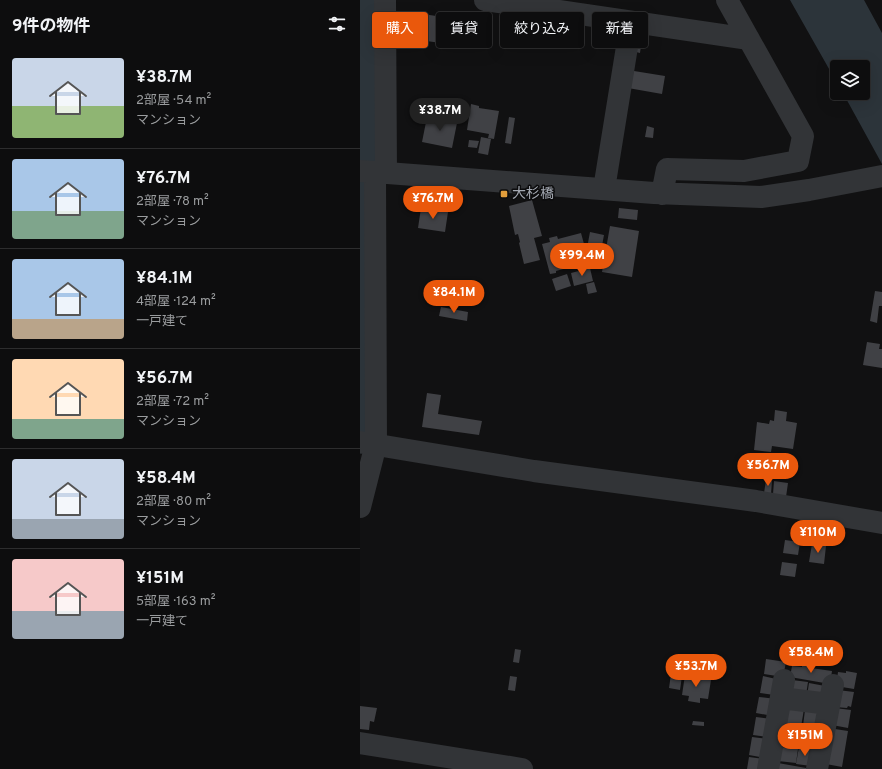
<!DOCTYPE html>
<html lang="ja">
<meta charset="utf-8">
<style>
body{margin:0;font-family:Overpass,"Noto Sans JP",sans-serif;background:#1b1b1c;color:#f1f3f6;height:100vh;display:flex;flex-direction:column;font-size:15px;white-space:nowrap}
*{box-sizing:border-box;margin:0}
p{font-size:13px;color:#9a9c9e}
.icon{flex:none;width:22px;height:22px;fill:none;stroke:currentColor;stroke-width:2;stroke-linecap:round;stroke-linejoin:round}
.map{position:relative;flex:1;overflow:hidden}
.details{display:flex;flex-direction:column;background:#0d0d0e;width:360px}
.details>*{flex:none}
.top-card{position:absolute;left:12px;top:12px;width:380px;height:36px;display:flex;gap:8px}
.fabs{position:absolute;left:470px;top:60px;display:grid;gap:8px}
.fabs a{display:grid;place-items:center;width:40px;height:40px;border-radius:4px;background:#0d0d0e;box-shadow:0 4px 16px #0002,0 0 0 1px #2d2d2e;font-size:20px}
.price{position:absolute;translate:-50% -34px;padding:0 9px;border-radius:14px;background:#ea580c;color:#fff;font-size:13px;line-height:26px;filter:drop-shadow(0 1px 2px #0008)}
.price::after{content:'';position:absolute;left:50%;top:24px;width:12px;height:9px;margin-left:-6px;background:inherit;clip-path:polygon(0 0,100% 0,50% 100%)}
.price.on{background:#222;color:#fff}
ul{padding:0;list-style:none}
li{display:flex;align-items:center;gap:12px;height:100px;padding:0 12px}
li+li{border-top:1px solid #2d2d2e}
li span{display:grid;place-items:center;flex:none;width:112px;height:80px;border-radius:4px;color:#555}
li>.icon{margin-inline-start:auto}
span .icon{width:48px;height:48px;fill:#fffc;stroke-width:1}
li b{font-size:17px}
h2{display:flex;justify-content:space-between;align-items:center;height:48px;padding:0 12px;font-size:17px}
.pill{padding:0 14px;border-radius:4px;background:#0d0d0e;box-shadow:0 4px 16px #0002,0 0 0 1px #2d2d2e;font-size:14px;line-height:36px}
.pill.on{background:#ea580c;color:#fff}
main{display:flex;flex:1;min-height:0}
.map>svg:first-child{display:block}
.water{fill:#2c343a}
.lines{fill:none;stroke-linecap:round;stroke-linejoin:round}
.river{stroke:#2c343a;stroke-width:31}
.building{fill:#404145}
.minor{stroke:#323437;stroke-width:22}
.poi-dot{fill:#e19d3b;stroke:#0c0c0d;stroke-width:1.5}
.labels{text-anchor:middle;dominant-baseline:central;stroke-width:3;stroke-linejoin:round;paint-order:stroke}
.poi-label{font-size:14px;fill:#a4a9b2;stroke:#0c0c0d;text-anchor:start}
</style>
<main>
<section class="details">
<h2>9件の物件<svg class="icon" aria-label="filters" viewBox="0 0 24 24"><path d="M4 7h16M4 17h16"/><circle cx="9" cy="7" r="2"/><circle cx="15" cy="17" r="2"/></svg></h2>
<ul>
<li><span style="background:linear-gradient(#c9d6e8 60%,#8fb573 0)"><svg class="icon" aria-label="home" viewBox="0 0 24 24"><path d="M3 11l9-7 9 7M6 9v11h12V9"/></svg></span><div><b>¥38.7M</b><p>2部屋 · 54 m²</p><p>マンション</p></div></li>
<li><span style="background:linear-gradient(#a9c7e8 65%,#7fa58c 0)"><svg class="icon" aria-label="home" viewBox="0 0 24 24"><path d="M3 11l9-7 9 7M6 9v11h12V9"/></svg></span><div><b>¥76.7M</b><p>2部屋 · 78 m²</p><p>マンション</p></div></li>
<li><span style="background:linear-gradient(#a9c7e8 75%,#b9a48a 0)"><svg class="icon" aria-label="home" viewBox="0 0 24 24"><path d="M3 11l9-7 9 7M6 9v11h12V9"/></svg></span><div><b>¥84.1M</b><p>4部屋 · 124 m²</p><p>一戸建て</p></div></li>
<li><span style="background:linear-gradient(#ffd9b3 75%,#7fa58c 0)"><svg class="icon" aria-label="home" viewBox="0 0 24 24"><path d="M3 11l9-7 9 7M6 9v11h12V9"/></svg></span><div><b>¥56.7M</b><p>2部屋 · 72 m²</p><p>マンション</p></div></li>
<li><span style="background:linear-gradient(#c9d6e8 75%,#9aa5b1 0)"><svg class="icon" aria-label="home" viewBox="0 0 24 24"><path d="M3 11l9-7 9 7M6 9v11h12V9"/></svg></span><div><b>¥58.4M</b><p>2部屋 · 80 m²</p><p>マンション</p></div></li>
<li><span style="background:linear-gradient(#f6c9c9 65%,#9aa5b1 0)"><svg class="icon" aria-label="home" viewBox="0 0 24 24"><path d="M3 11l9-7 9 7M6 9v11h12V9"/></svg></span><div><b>¥151M</b><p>5部屋 · 163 m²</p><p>一戸建て</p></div></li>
</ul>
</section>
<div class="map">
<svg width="522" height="769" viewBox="0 0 522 769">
<rect width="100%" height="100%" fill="#111112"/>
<path class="water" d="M430 0H504L522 33V164L483 93H503V67H477V83Z"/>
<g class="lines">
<path class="river" d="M0 438 2 420 3 0"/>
</g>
<path class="building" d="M56 13 83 17V21L91 22 88 44 52 39Z
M92 31 101 33 99 43 91 42Z
M248 32 262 34 261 43 246 41Z
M274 38 282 39 280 53 272 51Z
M274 71 305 76 302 94 268 88Z
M111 104 119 106V108L139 111 134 139 128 138 129 134 107 130Z
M67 117 97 123 92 148 62 142Z
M149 117 155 118 151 144 145 143Z
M287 126 294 128 293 138 285 137Z
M121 137 131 139 128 155 118 153Z
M109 140 119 141 117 148 108 147Z
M172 200 182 236 174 238 180 260 164 264 159 243 160 242 158 234 155 235 149 206Z
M61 208 88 212 85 232 58 228Z
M259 208 278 210 277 220 258 218Z
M250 226 279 231 272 277 242 272Z
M230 232 244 235 241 251 239 250 238 256 229 255 230 249 227 248Z
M221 233 229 262 196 271V273L190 274 182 244 190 242 189 238 197 236 198 239Z
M230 268 233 281 214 286 211 273Z
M207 274 211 286 196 291 192 279Z
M234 282 237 292 228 294 226 284Z
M515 291 522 292V306H519L517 323 510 321Z
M81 307 108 312 107 321 79 316Z
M507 342 520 344 519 349H522V368L503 365Z
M67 393 81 395 78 414 122 421 119 435 62 427Z
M415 410 427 412 426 421 437 423 433 449 412 446 411 452 394 450 397 422 409 424 410 420 414 421Z
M406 480 412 481 411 494 404 493Z
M414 481 428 483 426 497 413 494Z
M425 540 440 542 438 555 423 553Z
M452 544 466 546 464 564 449 562Z
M422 562 437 564 435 577 420 575Z
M155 649 161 650 159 663 153 662Z
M406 659 426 662 423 677 404 674Z
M442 665 451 666V668L472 671 470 684 430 677 432 666 442 667Z
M486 671 497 673 494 689 476 686 478 672 486 673Z
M311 674 322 676 320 690 309 688Z
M325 675 346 678V680H351L348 699 340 698V703L328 701 329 696 322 695Z
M150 676 157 677 155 691 148 690Z
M403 676 416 679 414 695 400 693Z
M432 680 448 682 446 695 430 693Z
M449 683 465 686 463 699 447 696Z
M478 690 494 692 491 707 488 706 487 708 475 707Z
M399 697 416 699 413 716 396 713Z
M0 706 17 708 14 722 10 721 9 730 0 729Z
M427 706 444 709 441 727 424 724Z
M475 708 491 710 488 728 472 725Z
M445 710 460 712 458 728 443 726Z
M396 717 411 719 409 737 393 735Z
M333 721 344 722V726L332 725Z
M427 727 440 729 438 744 425 742Z
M442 728 458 731 454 748 439 745Z
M475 729 488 731 482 767 466 764Z
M392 737 409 739 405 758 389 755Z
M420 747 438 749 436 763 418 761Z
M439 747 454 750 451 766 436 764Z
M389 757 405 759 404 769H387Z
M418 763 446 768V769H417Z"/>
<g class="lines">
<path class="minor" d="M25 0 26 172
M125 0 389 39
M0 171 294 193 401 197 449 190 522 176
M244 189 271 22
M302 194 307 169 384 171 438 161 443 136 367 0
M0 442 174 471 396 501 522 523
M0 507 16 444 15 172
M421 698 469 704
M0 743 162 769
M408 769 424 680
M457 769 473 685"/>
</g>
<rect class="poi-dot" x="140" y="190" width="8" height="8" rx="2"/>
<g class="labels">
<g class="poi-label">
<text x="152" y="194">大杉橋</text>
</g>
</g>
</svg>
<div class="fabs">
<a><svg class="icon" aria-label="layers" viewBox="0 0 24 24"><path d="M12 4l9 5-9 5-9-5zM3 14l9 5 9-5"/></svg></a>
</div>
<b class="price on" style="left:80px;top:132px">¥38.7M</b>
<b class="price" style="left:73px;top:220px">¥76.7M</b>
<b class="price" style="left:222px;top:277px">¥99.4M</b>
<b class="price" style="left:94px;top:314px">¥84.1M</b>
<b class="price" style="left:408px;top:487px">¥56.7M</b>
<b class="price" style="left:458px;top:554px">¥110M</b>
<b class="price" style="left:451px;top:674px">¥58.4M</b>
<b class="price" style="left:336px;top:688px">¥53.7M</b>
<b class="price" style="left:445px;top:757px">¥151M</b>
<div class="top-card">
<a class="pill on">購入</a>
<a class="pill">賃貸</a>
<a class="pill">絞り込み</a>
<a class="pill">新着</a>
</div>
</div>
</main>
